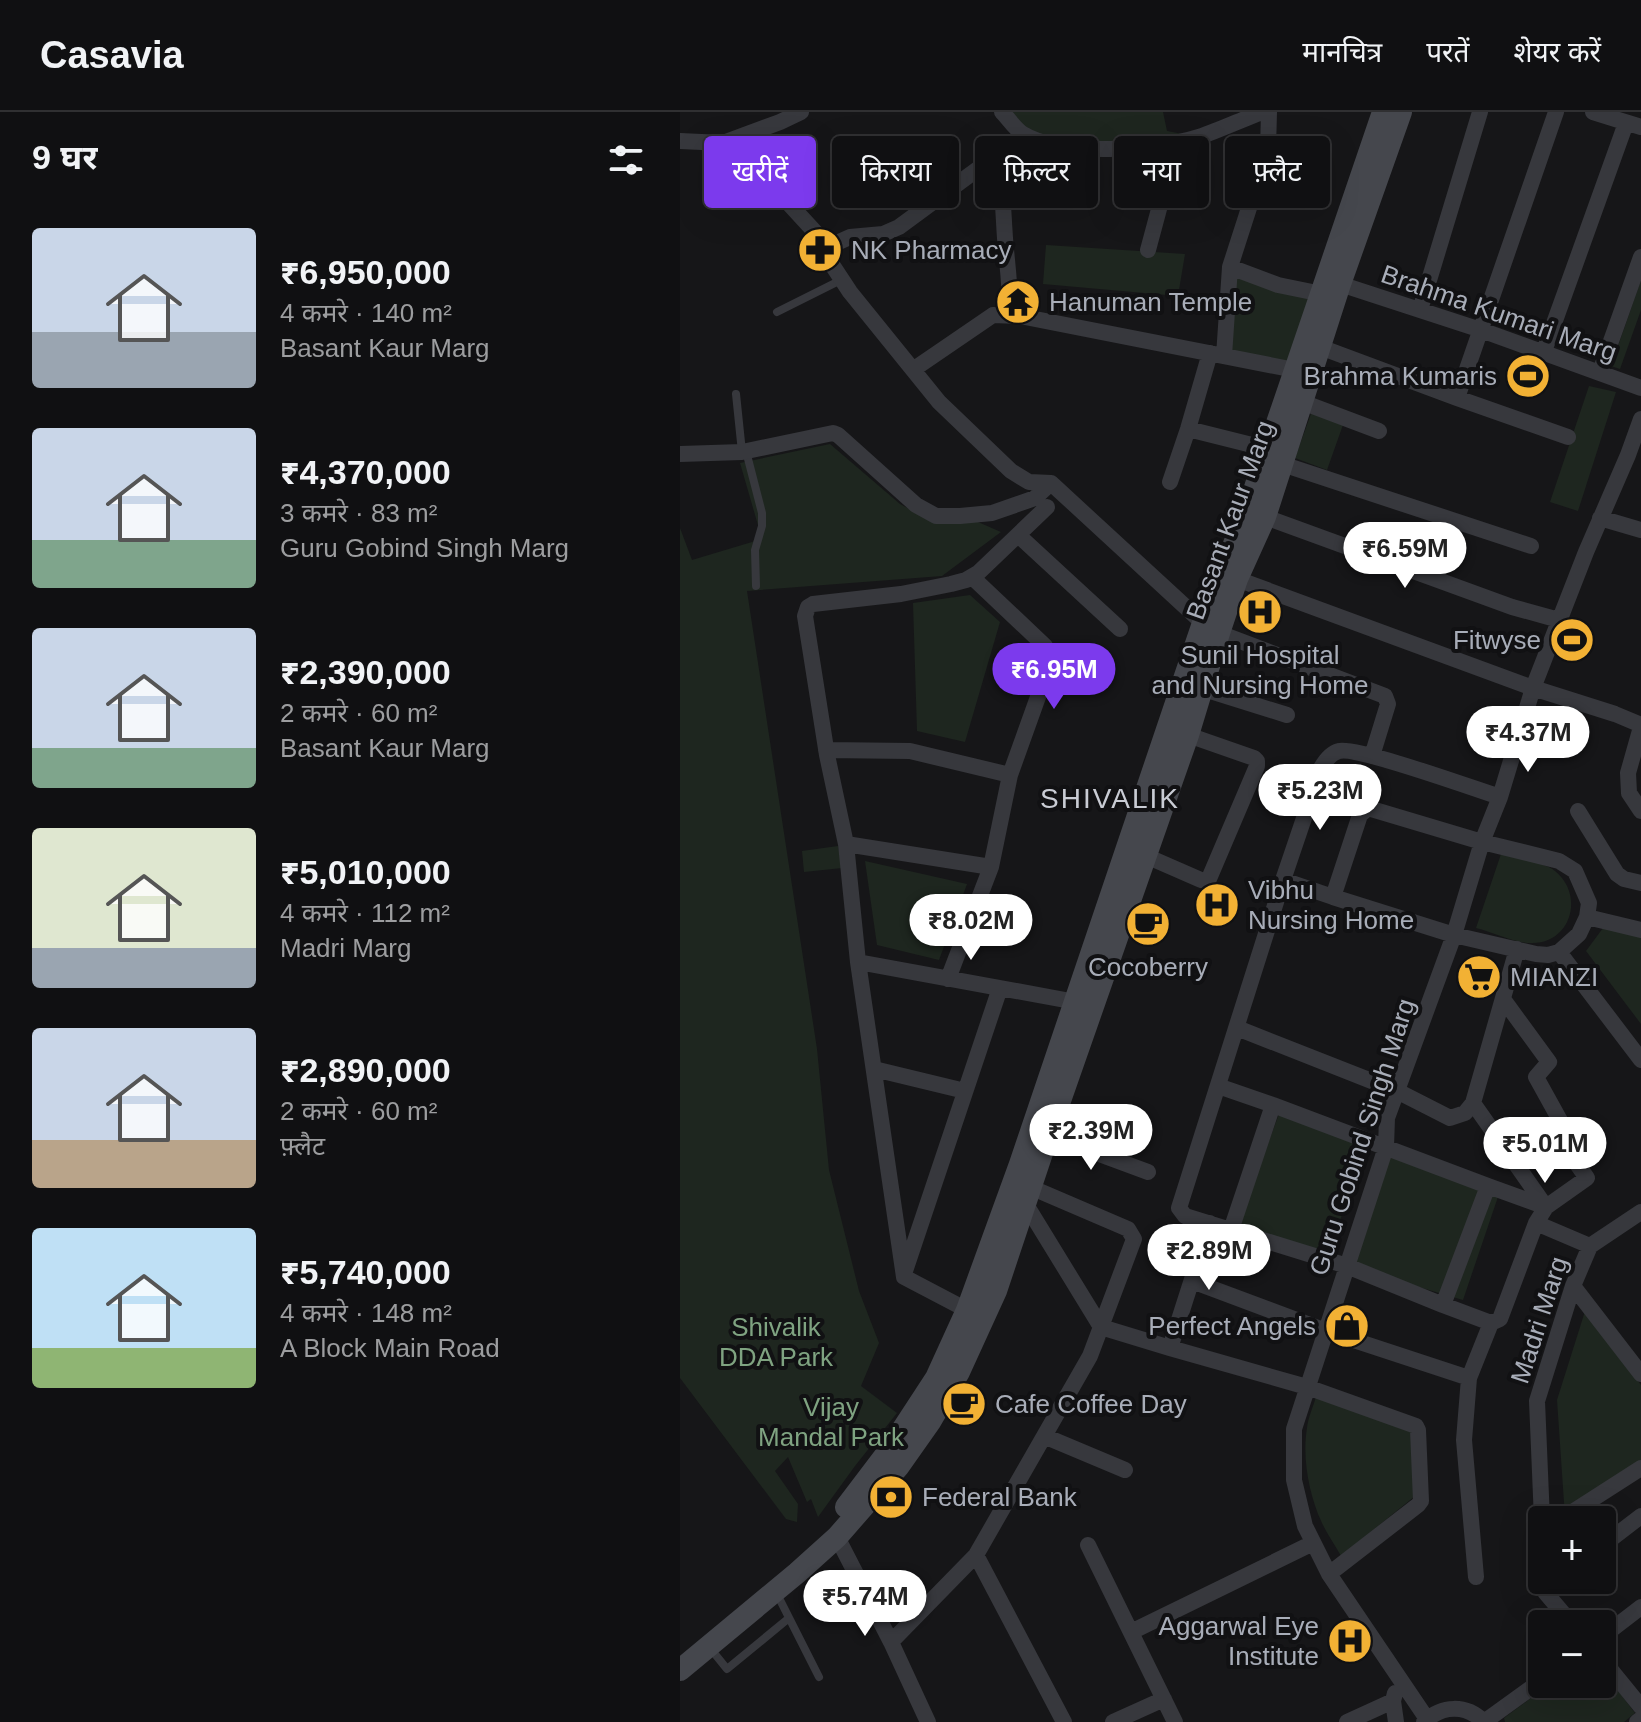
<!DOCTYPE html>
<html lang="hi">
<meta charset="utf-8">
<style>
body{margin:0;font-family:Helvetica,"Noto Sans Devanagari",sans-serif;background:#19191b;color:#f1f3f6;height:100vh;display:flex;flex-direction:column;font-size:30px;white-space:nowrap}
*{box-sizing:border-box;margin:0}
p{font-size:26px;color:#9c9d9f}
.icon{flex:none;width:44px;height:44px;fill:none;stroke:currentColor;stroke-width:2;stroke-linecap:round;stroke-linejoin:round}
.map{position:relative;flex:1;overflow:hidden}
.details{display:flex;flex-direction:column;background:#101012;width:680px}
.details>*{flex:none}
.guide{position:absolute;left:24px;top:24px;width:760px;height:72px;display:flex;gap:16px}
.controls{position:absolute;left:848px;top:1394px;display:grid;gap:16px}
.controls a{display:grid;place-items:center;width:88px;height:88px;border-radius:8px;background:#101012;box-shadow:0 8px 32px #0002,0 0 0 2px #303032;font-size:40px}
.price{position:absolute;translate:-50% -68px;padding:0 18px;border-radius:28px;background:#fff;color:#222;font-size:26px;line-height:52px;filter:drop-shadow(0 2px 4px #0008)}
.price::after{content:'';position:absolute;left:50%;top:48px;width:24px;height:18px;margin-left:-12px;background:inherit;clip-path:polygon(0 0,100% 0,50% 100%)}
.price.current{background:#7c3aed;color:#fff}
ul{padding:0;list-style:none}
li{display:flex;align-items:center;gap:24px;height:200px;padding:0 32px}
li span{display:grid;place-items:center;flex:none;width:224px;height:160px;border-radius:8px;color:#555}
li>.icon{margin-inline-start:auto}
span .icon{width:96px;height:96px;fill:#fffc;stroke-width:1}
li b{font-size:34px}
h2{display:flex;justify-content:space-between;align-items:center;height:96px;padding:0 32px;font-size:34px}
.pill{padding:0 28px;border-radius:8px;background:#101012;box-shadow:0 8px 32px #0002,0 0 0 2px #303032;font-size:28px;line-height:72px}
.pill.current{background:#7c3aed;color:#fff}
header{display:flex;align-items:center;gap:48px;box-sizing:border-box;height:112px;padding:0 40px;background:#101012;border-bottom:2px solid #303032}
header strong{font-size:38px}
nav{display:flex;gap:44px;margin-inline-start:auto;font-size:28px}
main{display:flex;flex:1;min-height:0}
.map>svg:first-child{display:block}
.green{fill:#1e261f}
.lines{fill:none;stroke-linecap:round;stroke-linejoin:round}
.lane{stroke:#37383d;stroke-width:8}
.street{stroke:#37383d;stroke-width:16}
.secondary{stroke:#45474d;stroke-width:22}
.labels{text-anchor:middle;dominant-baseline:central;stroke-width:8;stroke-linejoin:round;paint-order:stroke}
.poi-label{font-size:26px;fill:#a8adb8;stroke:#111113;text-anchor:start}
.street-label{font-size:26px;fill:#a8adb8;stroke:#111113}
.park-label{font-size:26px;fill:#7fa381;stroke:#111113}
.neighbourhood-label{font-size:28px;letter-spacing:2px;fill:#c9ccd4;stroke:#111113}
</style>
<header>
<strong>Casavia</strong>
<nav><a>मानचित्र</a><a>परतें</a><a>शेयर करें</a></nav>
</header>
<main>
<section class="details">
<h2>9 घर<svg class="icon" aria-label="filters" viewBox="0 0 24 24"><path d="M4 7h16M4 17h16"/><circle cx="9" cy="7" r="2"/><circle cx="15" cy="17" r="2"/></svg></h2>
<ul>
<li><span style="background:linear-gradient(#c9d6e8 65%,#9aa5b1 0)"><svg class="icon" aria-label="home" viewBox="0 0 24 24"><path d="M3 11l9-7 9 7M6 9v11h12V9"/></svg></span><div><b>₹6,950,000</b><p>4 कमरे · 140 m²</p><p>Basant Kaur Marg</p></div></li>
<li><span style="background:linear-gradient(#c9d6e8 70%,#7fa58c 0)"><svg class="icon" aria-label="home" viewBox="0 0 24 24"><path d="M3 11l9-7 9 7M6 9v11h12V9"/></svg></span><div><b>₹4,370,000</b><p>3 कमरे · 83 m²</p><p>Guru Gobind Singh Marg</p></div></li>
<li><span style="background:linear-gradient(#c9d6e8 75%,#7fa58c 0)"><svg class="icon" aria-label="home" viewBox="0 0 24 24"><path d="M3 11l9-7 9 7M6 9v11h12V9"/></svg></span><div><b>₹2,390,000</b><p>2 कमरे · 60 m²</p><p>Basant Kaur Marg</p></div></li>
<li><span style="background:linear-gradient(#dfe7d0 75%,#9aa5b1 0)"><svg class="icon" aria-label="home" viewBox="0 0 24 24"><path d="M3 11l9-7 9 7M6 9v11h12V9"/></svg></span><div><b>₹5,010,000</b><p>4 कमरे · 112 m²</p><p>Madri Marg</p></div></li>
<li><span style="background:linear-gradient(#c9d6e8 70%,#b9a48a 0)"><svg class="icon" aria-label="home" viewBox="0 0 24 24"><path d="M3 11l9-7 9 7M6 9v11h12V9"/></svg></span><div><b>₹2,890,000</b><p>2 कमरे · 60 m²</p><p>फ़्लैट</p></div></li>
<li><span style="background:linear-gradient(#bfe0f5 75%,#8fb573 0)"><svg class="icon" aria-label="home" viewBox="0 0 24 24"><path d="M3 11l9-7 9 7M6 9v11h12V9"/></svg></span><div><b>₹5,740,000</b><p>4 कमरे · 148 m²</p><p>A Block Main Road</p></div></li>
</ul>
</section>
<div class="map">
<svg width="961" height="1610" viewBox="0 0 961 1610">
<rect width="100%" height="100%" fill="#161618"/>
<path class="green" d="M322 0H483L487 19 518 25 497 30H364Z
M366 133 505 142 498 184 363 172Z
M550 155 639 188 615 258 544 244Z
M961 168V198L940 257 931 254Z
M909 274 936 280 898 399 870 390Z
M632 299 664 310 647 358 615 346Z
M150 332 220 392 253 410H298L321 420 262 464 67 479 137 937 149 1058 179 1179 199 1231 181 1274 217 1301 175 1354 138 1405 131 1387 127 1390 108 1345 95 1359 118 1392 117 1410 106 1407 0 1266V416L12 448 82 427 60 351Z
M290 483 320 510 285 630 237 619 233 491Z
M158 734 162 756 124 760 122 739Z
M821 742C836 746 864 750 875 759 905 783 891 832 851 831 835 831 812 820 796 816Z
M185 749 287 772 259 848 197 833Z
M923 816 961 824V912L906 839Z
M599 1002 688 1035 646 1145 558 1112Z
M706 1035 822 1073 783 1188 667 1154Z
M906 1196 961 1273V1350L885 1405 877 1288Z
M636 1285 731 1319 740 1380 661 1444C655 1433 647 1422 642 1411 629 1383 622 1346 627 1316 628 1306 633 1295 636 1285Z
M922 1557 955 1601 944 1610H825L824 1606 870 1572H922Z"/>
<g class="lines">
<path class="lane" d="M97 200 161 168
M56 282 62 340
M66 339 82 401V414L75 438 76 474
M96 1480 139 1565
M30 1536 47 1557 109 1506"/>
<path class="street" d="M322 0C329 7 335 17 343 22 381 45 478 38 519 25 540 18 561 8 582 0
M913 0 961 15
M57 26 101 83 135 120 147 145 170 180 259 290 331 359 349 370 371 371 523 511 539 521 705 584 708 592 692 644
M0 29 43 31 100 10 121 0
M316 43C323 71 323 98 325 126 327 152 331 178 330 204
M143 137 170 125 203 122 219 115 344 23
M468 138 497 30
M550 155 598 173 642 182
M660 172 801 218 961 276
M740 198 800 0
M640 235 777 286 888 325
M863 242 946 11
M544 244 550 155 588 37 589 0
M234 257 313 203 340 204 615 258
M920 260 961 145
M777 286 876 0
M622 290 699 319
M508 317 588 337
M0 342 62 340 153 321 158 323 236 393 256 404H280L312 401 355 386 371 371
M602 352 851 434
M490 370 508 317 530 241
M585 405 832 495 879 508
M920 406 961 418
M339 424 440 517
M557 467 853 576 935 602 961 613
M521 576 607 603
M961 615 948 661 949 681 961 699
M146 638 230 639 330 663
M688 696 802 730 879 749 895 759 909 791 907 805 899 822 879 840 868 843 856 842 774 823 653 785 680 703Z
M898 699 937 762 944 767 961 771
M166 732 311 755
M466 744 521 768 528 769 577 654V649L574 646 508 623
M653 785 603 768 641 656C645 649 651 641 659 639 676 634 795 677 820 685
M907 805 961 818
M879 840 961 948
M178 850 396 890
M268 867 311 755 330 663 368 557 369 546 365 534 292 465
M557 916 717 979 770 1006 785 1001 793 991 837 837
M194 957 285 979
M538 974 593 993
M793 991 866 1095 907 1066 882 1031 887 1021 856 965 869 950 823 887
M368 1023 468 1060
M341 1088 345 1091 421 1215 490 1236 627 1275 736 1314 738 1318 741 1389 738 1393 649 1462
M856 1111 910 1134
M551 1118 593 993 808 1074 763 1193 667 1154 505 1104 499 1096 603 768
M225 1159 320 876
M512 1169 646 1219 789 1266
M893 1174 961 1262
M763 1193 811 1211 820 1207 856 1111 866 1095 808 1074
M287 1198 224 1165 178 850 166 732 147 643 125 504 128 495 133 492 221 482 271 472 286 468 298 461 367 395
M490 1236 530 1111
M364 1324 445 1358
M862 1408 857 1289 893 1174 910 1134 961 1100
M880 1408 961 1356
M157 1425 211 1530 248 1610
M408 1433 495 1610
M922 1434 961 1404
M296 1443 384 1610
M796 1465 784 1328 789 1266 811 1211
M864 1468 865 1480 892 1512
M451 1520 633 1431
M922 1525 961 1495
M211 1530 296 1443 410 1244 454 1127 448 1117 343 1072
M922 1547 961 1595
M715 1581 713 1589 716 1610
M747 1607 649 1462 625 1414 614 1368V1317L706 1035 707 1006 774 823 802 730 820 685 853 576 906 440 948 343 961 307
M433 1610 484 1587
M667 1610 713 1589
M744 1610C762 1593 786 1592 804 1610
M804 1610 862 1568
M957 1610 961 1607"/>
<path class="secondary" d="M166 1395 207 1341 256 1266 287 1198 340 1052 523 511 567 399 703 0
M0 1558 117 1461 157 1425 219 1354 250 1310 279 1260 316 1179 368 1023 508 623 539 521 557 467 585 405 660 172 721 0"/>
</g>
<defs>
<g id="pharmacy-disc" transform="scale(2.3)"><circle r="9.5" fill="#f2b134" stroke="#111113"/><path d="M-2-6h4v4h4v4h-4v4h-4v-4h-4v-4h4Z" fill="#111"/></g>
<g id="temple-disc" transform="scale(2.3)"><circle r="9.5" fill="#f2b134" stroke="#111113"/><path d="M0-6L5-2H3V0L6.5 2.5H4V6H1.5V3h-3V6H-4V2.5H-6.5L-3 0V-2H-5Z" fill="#111"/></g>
<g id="stadium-disc" transform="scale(2.3)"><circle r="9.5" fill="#f2b134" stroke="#111113"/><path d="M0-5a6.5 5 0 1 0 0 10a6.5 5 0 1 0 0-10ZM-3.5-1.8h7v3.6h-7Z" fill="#111"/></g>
<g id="hospital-disc" transform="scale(2.3)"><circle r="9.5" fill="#f2b134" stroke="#111113"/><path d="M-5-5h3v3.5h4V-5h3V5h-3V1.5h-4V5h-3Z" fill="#111"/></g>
<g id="cafe-disc" transform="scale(2.3)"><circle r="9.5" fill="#f2b134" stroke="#111113"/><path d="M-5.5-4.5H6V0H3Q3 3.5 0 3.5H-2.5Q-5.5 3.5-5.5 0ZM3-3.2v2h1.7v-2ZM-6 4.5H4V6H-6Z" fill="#111"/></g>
<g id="supermarket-disc" transform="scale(2.3)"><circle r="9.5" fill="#f2b134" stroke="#111113"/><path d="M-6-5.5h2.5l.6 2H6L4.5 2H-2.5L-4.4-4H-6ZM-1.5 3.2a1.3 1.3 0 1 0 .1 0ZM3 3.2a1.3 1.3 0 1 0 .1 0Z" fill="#111"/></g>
<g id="shop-disc" transform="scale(2.3)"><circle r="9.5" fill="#f2b134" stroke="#111113"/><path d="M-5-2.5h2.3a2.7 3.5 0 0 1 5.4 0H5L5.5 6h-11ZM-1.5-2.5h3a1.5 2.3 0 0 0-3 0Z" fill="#111"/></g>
<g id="bank-disc" transform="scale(2.3)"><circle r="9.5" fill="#f2b134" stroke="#111113"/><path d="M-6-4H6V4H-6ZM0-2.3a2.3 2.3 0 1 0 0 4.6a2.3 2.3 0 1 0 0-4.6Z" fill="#111"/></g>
</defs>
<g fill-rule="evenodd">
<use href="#pharmacy-disc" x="140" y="138"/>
<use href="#temple-disc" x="338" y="190"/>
<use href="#stadium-disc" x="848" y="264"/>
<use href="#hospital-disc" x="580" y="500"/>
<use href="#stadium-disc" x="892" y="528"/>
<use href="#hospital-disc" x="537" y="793"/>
<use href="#cafe-disc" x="468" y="812"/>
<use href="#supermarket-disc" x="799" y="865"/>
<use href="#shop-disc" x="667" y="1214"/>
<use href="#cafe-disc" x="284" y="1292"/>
<use href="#bank-disc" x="211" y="1385"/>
<use href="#hospital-disc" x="670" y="1529"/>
</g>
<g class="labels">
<g class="poi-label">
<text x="171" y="138">NK Pharmacy</text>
<text x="369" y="190">Hanuman Temple</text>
<text x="817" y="264" text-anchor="end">Brahma Kumaris</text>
<text x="861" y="528" text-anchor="end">Fitwyse</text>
<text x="580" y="543" text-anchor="middle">Sunil Hospital<tspan x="580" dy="30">and Nursing Home</tspan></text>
<text x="568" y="778">Vibhu<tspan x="568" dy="30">Nursing Home</tspan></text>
<text x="468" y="855" text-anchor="middle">Cocoberry</text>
<text x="830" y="865">MIANZI</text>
<text x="636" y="1214" text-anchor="end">Perfect Angels</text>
<text x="315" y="1292">Cafe Coffee Day</text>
<text x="242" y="1385">Federal Bank</text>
<text x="639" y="1514" text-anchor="end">Aggarwal Eye<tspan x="639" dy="30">Institute</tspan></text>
</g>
<g class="street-label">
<text transform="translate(819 201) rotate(19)">Brahma Kumari Marg</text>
<text transform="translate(550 408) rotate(-70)">Basant Kaur Marg</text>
<text transform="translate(682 1025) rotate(-72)">Guru Gobind Singh Marg</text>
<text transform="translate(859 1208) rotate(-72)">Madri Marg</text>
</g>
<g class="park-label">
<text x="96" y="1215">Shivalik<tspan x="96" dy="30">DDA Park</tspan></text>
<text x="151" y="1295">Vijay<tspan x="151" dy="30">Mandal Park</tspan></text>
</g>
<g class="neighbourhood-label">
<text x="430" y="686">SHIVALIK</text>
</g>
</g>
</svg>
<div class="controls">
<a>+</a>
<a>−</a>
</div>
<b class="price" style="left:725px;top:478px">₹6.59M</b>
<b class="price current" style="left:374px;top:599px">₹6.95M</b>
<b class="price" style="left:848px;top:662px">₹4.37M</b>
<b class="price" style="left:640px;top:720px">₹5.23M</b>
<b class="price" style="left:291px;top:850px">₹8.02M</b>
<b class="price" style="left:411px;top:1060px">₹2.39M</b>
<b class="price" style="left:865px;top:1073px">₹5.01M</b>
<b class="price" style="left:529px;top:1180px">₹2.89M</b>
<b class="price" style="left:185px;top:1526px">₹5.74M</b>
<div class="guide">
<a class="pill current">खरीदें</a>
<a class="pill">किराया</a>
<a class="pill">फ़िल्टर</a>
<a class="pill">नया</a>
<a class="pill">फ़्लैट</a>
</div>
</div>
</main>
